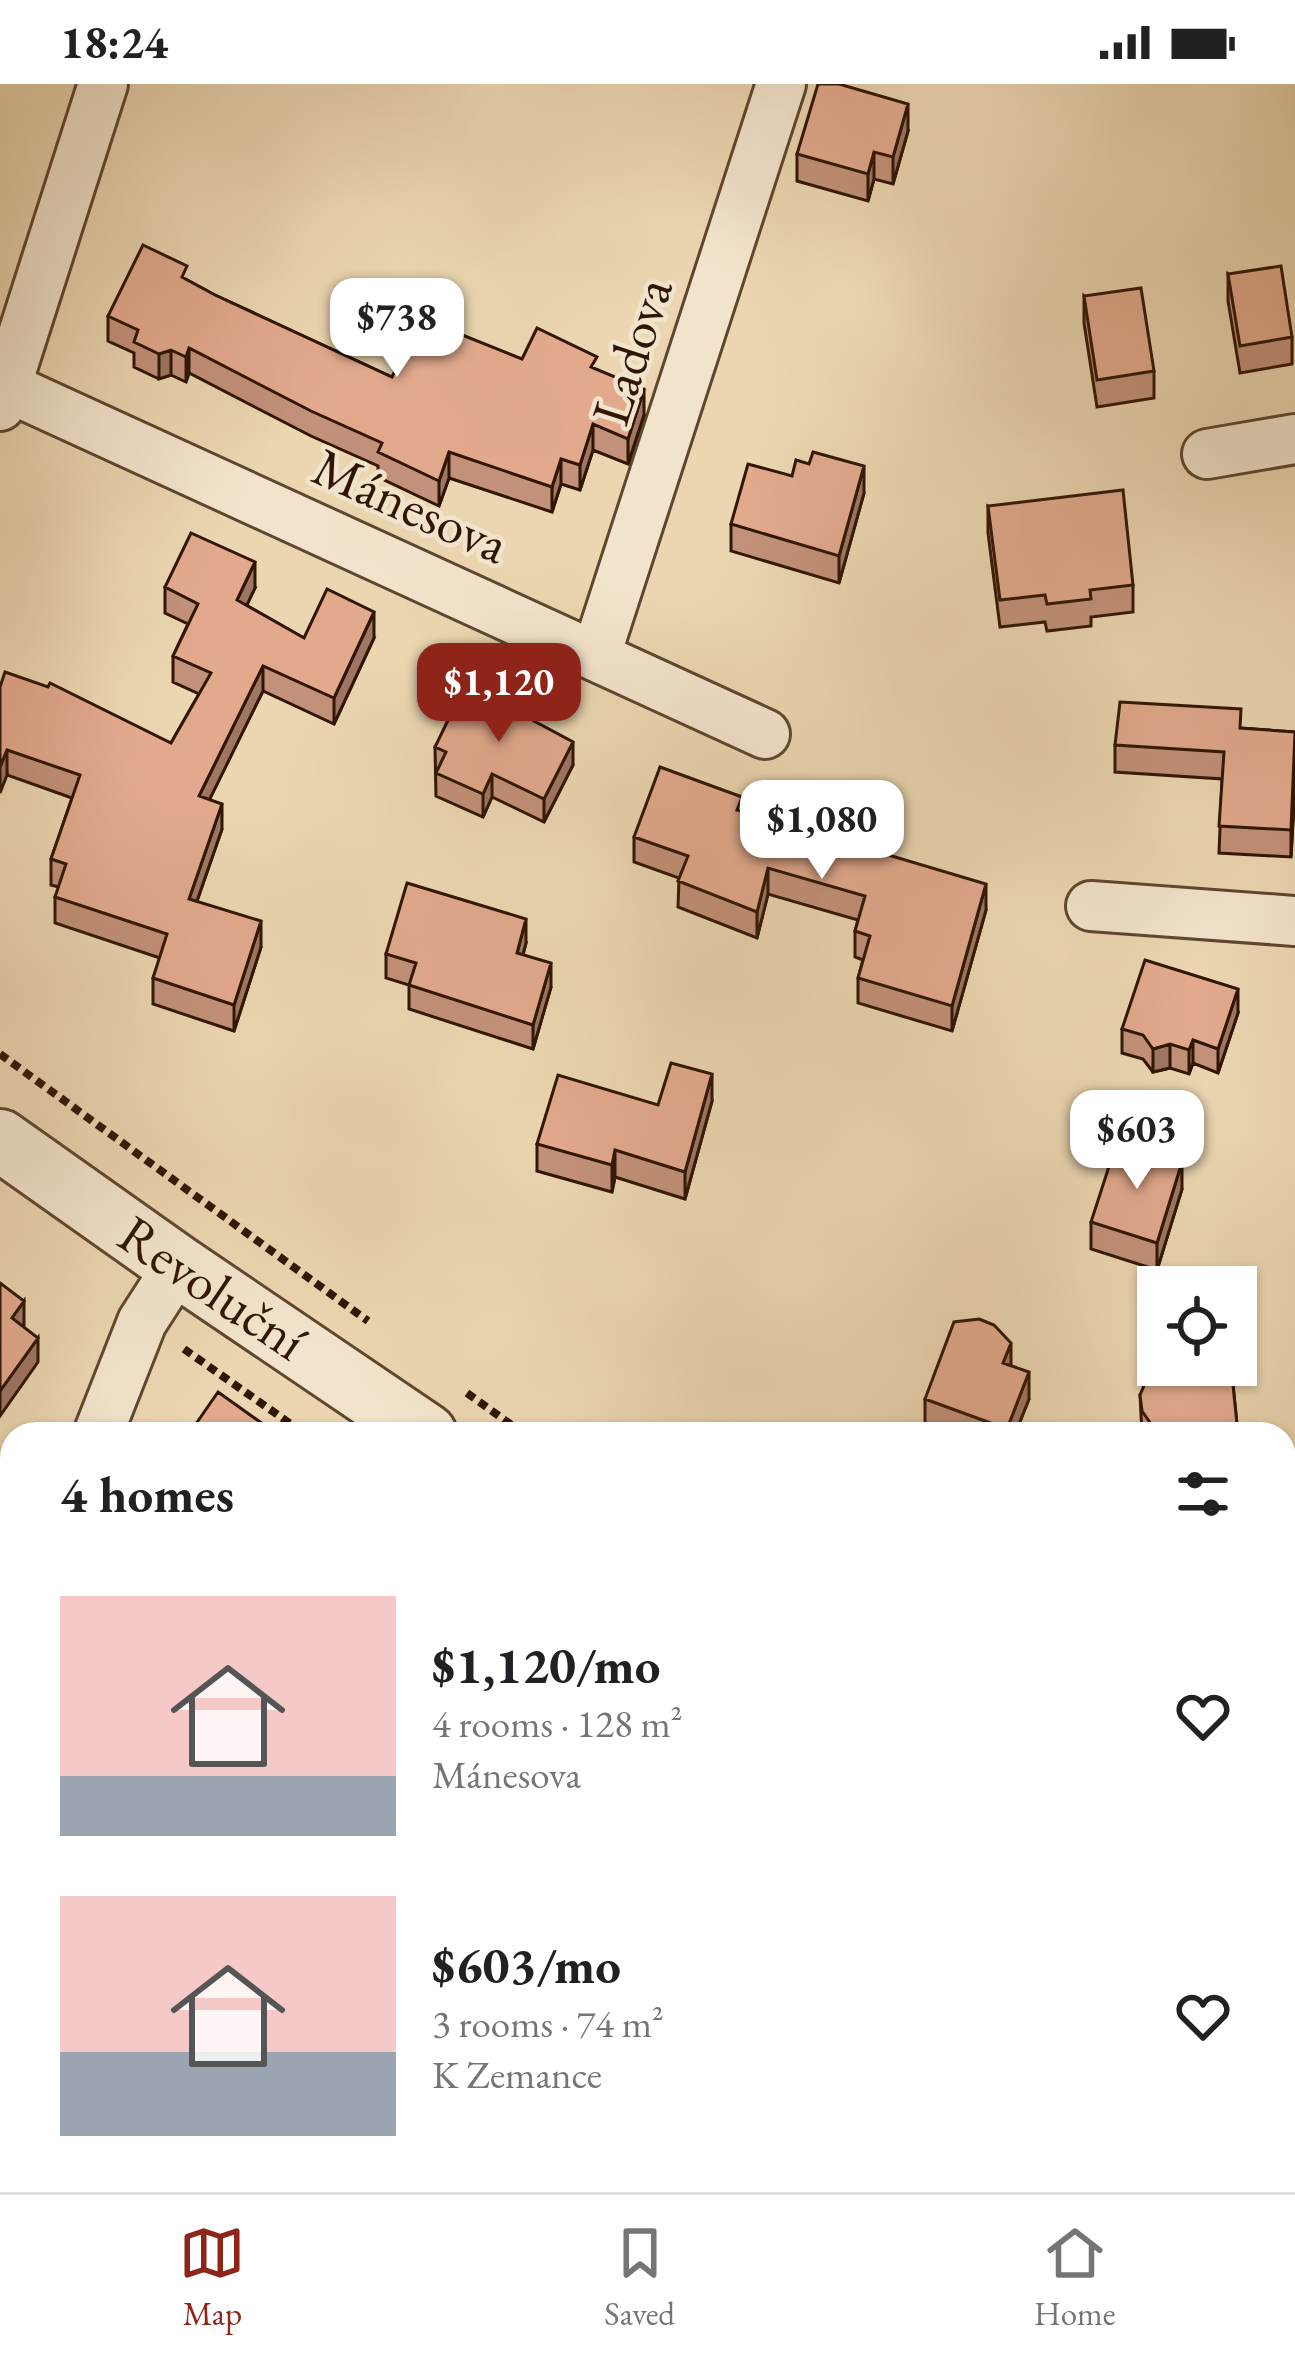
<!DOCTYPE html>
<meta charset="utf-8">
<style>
body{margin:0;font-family:"EB Garamond",serif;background:#f2f2f2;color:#202124;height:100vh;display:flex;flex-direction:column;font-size:45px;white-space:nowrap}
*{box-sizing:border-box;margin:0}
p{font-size:39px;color:#757577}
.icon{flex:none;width:66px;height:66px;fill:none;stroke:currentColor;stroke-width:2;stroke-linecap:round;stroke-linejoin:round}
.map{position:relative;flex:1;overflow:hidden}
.sheet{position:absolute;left:0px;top:1338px;width:1296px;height:771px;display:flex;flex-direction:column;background:#fff;border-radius:36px 36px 0 0;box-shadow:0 3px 9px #0004}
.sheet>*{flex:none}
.controls{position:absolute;left:1137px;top:1182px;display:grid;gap:24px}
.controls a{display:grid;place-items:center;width:120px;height:120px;border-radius:0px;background:#fff;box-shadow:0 3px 9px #0004;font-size:60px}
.price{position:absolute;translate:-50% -102px;padding:0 27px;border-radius:24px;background:#fff;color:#222;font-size:39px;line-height:78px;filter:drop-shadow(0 3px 6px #0008)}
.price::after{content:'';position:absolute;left:50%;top:72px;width:36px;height:27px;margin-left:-18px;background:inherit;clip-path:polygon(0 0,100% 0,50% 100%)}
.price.current{background:#8f2418;color:#fff}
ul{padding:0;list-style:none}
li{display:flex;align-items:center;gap:36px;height:300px;padding:0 60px}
li span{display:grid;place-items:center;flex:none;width:336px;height:240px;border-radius:0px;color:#555}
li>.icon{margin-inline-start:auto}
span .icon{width:144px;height:144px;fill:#fffc;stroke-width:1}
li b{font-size:51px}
h2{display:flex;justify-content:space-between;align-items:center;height:144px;padding:0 60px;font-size:51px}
.status{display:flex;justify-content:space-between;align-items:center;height:84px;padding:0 60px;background:#fff;direction:ltr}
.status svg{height:33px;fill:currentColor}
.menu{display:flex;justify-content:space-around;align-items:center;height:168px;border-top:3px solid #e0e0e0;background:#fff;font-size:33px;color:#757577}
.menu a{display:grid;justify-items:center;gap:6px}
.menu .current{color:#8f2418}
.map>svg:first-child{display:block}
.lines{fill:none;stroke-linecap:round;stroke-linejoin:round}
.minor-casing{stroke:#5f462e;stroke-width:54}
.tertiary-casing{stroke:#5f462e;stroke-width:66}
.path{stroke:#301603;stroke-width:8;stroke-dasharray:9 6;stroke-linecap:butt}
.minor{stroke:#f2e4cc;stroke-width:48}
.tertiary{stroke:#f2e4cc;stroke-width:60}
.wall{fill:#c29179;stroke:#301603;stroke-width:3}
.shaded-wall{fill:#9e7663;stroke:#301603;stroke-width:3}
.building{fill:#e2a98d;stroke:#301603;stroke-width:3}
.labels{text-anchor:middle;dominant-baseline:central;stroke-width:9;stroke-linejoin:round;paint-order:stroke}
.street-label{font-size:54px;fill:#301603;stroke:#f2e4cc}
</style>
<div class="status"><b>18:24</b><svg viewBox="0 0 49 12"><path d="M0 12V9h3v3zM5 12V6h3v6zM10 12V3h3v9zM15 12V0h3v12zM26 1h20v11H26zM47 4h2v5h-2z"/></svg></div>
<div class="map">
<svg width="1295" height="2108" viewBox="0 0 1295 2108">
<rect width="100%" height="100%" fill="#ebd6b1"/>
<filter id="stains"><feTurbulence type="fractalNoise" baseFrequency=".00167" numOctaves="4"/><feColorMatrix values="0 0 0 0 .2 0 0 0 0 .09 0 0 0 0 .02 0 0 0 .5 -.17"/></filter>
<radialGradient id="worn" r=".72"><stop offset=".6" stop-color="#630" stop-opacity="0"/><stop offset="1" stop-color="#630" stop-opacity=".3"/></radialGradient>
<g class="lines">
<g class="minor-casing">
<path id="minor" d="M7 303 765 650
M0 322 103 0
M1207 370 1295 355
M596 571 781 0
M1091 822 1295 837
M98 1350 142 1238 178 1182
M0 1463 12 1472
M0 1605 12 1573
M0 1940 12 1939
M395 2108V2097"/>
</g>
<g class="tertiary-casing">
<path id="tertiary" d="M0 1056 178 1182 426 1350
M1284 1981 1295 1989"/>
</g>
<path class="path" d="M0 970 368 1237
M184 1265 305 1350
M467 1309 524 1350
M1284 1898 1295 1906"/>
<use href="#minor" class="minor"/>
<use href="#tertiary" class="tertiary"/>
</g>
<path class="wall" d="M908 47 893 100 874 95 868 117 797 97V70Z
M1228 190 1292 253V280L1240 289 1228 217Z
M187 196 215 211 392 293 522 275 597 286 644 331 628 380 593 366 580 406 561 400 552 428 449 394 439 422 378 393V382L311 352 189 289 186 298 171 291 159 295 134 283V269L108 257V232Z
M1084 212 1154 287V314L1097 323 1084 239Z
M792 392 864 409 839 499 731 467V440Z
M988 422 1133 501V528L1091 533V542L1047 547 1045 538 1000 543 988 449Z
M165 503 255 504 246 521 304 554H374L334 640 263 607 209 715 222 745 197 817 261 863 234 947 153 920V894L160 874 55 839V813L59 803 51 801V775L72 714 7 691 0 603 171 659 199 610 173 598V572L188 540 165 529Z
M537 639 573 681 544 738 492 713 483 733 436 712 435 663Z
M1240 644 1295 648V700L1291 773 1219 769 1222 695 1115 688V661Z
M742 728 986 826 952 947 858 919V894L863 876 855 873V847L858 836 768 810 757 854 678 823 679 794 634 778V753Z
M526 859 523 871 551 903 533 965 409 925V901L386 894V870Z
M1238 929 1218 989 1193 979 1189 990 1170 984 1153 988 1143 975 1122 969V945Z
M712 1017 685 1115 615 1093 612 1108 537 1087V1060L658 1021Z
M1146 1067 1182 1105 1157 1186 1091 1165V1138Z
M1168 1281H1231L1238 1350H1142L1140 1311 1168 1286Z
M1011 1282 1029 1315 1015 1350H948L925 1342V1315Z
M1284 1426 1295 1434V1632L1284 1623Z
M1295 1701V1737L1290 1733V1707Z
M218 2097H351V2099H336V2108H218Z"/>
<path class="shaded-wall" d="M908 20V47L893 100V73Z
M874 68V95L868 117V90Z
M189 264V289L186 298V273Z
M171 266V291L159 295V270Z
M644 305V331L628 380V355Z
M593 340V366L580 406V381Z
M449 368V394L439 422V397Z
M561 375V400L552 428V403Z
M864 382V409L839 499V472Z
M255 478V504L237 542V516Z
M374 528V554L334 640V614Z
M263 582V607L199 737V712Z
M573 658V681L544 738V715Z
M7 666V691L0 709V683Z
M1295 673V700L1291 773V746Z
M492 690V713L483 733V710Z
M222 720V745L189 840V815Z
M768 784V810L757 854V828Z
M986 800V826L952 947V922Z
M526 835V859L517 893V869Z
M261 837V863L234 947V921Z
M551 879V903L533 965V941Z
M1238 905V929L1218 989V965Z
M1193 956V979L1189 990V966Z
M1170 960V984L1153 988V965Z
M712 990V1017L685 1115V1088Z
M615 1066V1093L612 1108V1081Z
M1182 1078V1105L1157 1186V1159Z
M24 1217V1242L12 1259V1234Z
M38 1254V1278L0 1332V1307Z
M1011 1259V1286L1003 1279Z
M1029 1288V1315L1015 1350H1007V1345Z
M1286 2093V2108H1277Z"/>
<path class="building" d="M818 0H839L908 20 893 73 874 68 868 90 797 70Z
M143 161 187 182 182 193 215 211 392 293 420 234 522 275 537 244 597 273 591 283 644 305 628 355 593 340 580 381 561 375 552 403 449 368 439 397 378 368 382 359 311 327 189 264 186 273 171 266 159 270 134 258 138 246 108 232Z
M1281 182 1292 253 1240 262 1228 190Z
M1141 204 1154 287 1097 296 1084 212Z
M813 368 864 382 839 472 731 440 748 380 792 392 796 376 809 380Z
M1123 406 1133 501 1090 506 1091 515 1047 520 1045 511 1000 516 988 422Z
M191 449 255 478 237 516 304 554 327 505 374 528 334 614 263 582 199 712 222 720 189 815 261 837 234 921 153 894 167 850 55 813 66 780 51 775 80 691 7 666 0 683V603L5 588 48 603 50 599 171 659 211 589 173 572 198 520 165 503Z
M466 599 537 632 534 637 573 658 544 715 492 690 483 710 436 689 446 668 435 663Z
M1120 618 1241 625 1240 644 1295 648 1291 746 1219 742 1224 668 1115 661Z
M660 683 742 713 737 726 986 800 952 922 858 894 870 852 855 847 865 812 768 784 757 828 678 797 688 772 634 753Z
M407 799 526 835 517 869 551 879 533 941 409 901 416 879 386 870Z
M1145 876 1238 905 1218 965 1193 956 1189 966 1170 960 1153 965 1143 951 1122 945Z
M671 979 712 990 685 1088 615 1066 612 1081 537 1060 558 991 658 1021Z
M1140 1053 1146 1067 1182 1078 1157 1159 1091 1138 1114 1067Z
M0 1199 24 1217 12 1234 38 1254 0 1307Z
M979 1235 994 1241 1011 1259 1003 1279 1029 1288 1007 1345 925 1315 954 1238Z
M1171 1281H1231L1238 1350H1178L1177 1345 1156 1347 1142 1327 1140 1311 1150 1288 1171 1286Z
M218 1308 277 1350H189Z
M1284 1426 1295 1434V1606L1284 1597Z
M218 2097H262V2108H218Z
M1214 2097H1284L1277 2106 1280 2108H1207Z"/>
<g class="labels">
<g class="street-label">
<text transform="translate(631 267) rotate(-72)">Ladova</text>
<text transform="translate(411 421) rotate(24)">Mánesova</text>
<text transform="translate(213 1203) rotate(34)">Revoluční</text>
</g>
</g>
<rect width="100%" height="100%" filter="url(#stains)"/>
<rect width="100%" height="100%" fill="url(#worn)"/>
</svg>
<div class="controls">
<a><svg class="icon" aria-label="locate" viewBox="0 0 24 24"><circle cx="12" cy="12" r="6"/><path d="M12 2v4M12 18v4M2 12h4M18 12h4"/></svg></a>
</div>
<b class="price" style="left:397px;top:296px">$738</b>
<b class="price current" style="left:499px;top:661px">$1,120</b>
<b class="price" style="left:822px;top:798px">$1,080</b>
<b class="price" style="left:1137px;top:1108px">$603</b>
<section class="sheet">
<h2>4 homes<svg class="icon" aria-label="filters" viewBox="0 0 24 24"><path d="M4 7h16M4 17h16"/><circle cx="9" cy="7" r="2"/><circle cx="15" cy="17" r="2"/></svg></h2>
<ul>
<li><span style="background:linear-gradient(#f6c9c9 75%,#9aa5b1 0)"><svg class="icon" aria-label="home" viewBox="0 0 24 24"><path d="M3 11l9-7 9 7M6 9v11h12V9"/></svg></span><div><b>$1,120/mo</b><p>4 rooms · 128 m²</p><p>Mánesova</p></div><svg class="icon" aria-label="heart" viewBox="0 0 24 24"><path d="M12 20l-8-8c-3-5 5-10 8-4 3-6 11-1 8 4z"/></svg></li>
<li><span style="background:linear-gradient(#f6c9c9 65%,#9aa5b1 0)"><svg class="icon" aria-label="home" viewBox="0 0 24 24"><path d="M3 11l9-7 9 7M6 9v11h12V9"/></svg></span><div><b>$603/mo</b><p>3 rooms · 74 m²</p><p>K Zemance</p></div><svg class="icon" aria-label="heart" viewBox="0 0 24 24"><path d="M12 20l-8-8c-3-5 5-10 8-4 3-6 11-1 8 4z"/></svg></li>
</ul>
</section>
</div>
<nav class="menu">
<a class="current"><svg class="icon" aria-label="map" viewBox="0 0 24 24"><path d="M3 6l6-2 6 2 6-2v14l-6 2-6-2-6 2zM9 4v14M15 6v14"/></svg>Map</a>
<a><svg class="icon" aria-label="saved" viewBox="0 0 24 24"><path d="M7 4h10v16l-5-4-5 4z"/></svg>Saved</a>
<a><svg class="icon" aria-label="home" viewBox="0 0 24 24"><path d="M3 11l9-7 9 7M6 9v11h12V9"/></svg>Home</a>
</nav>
